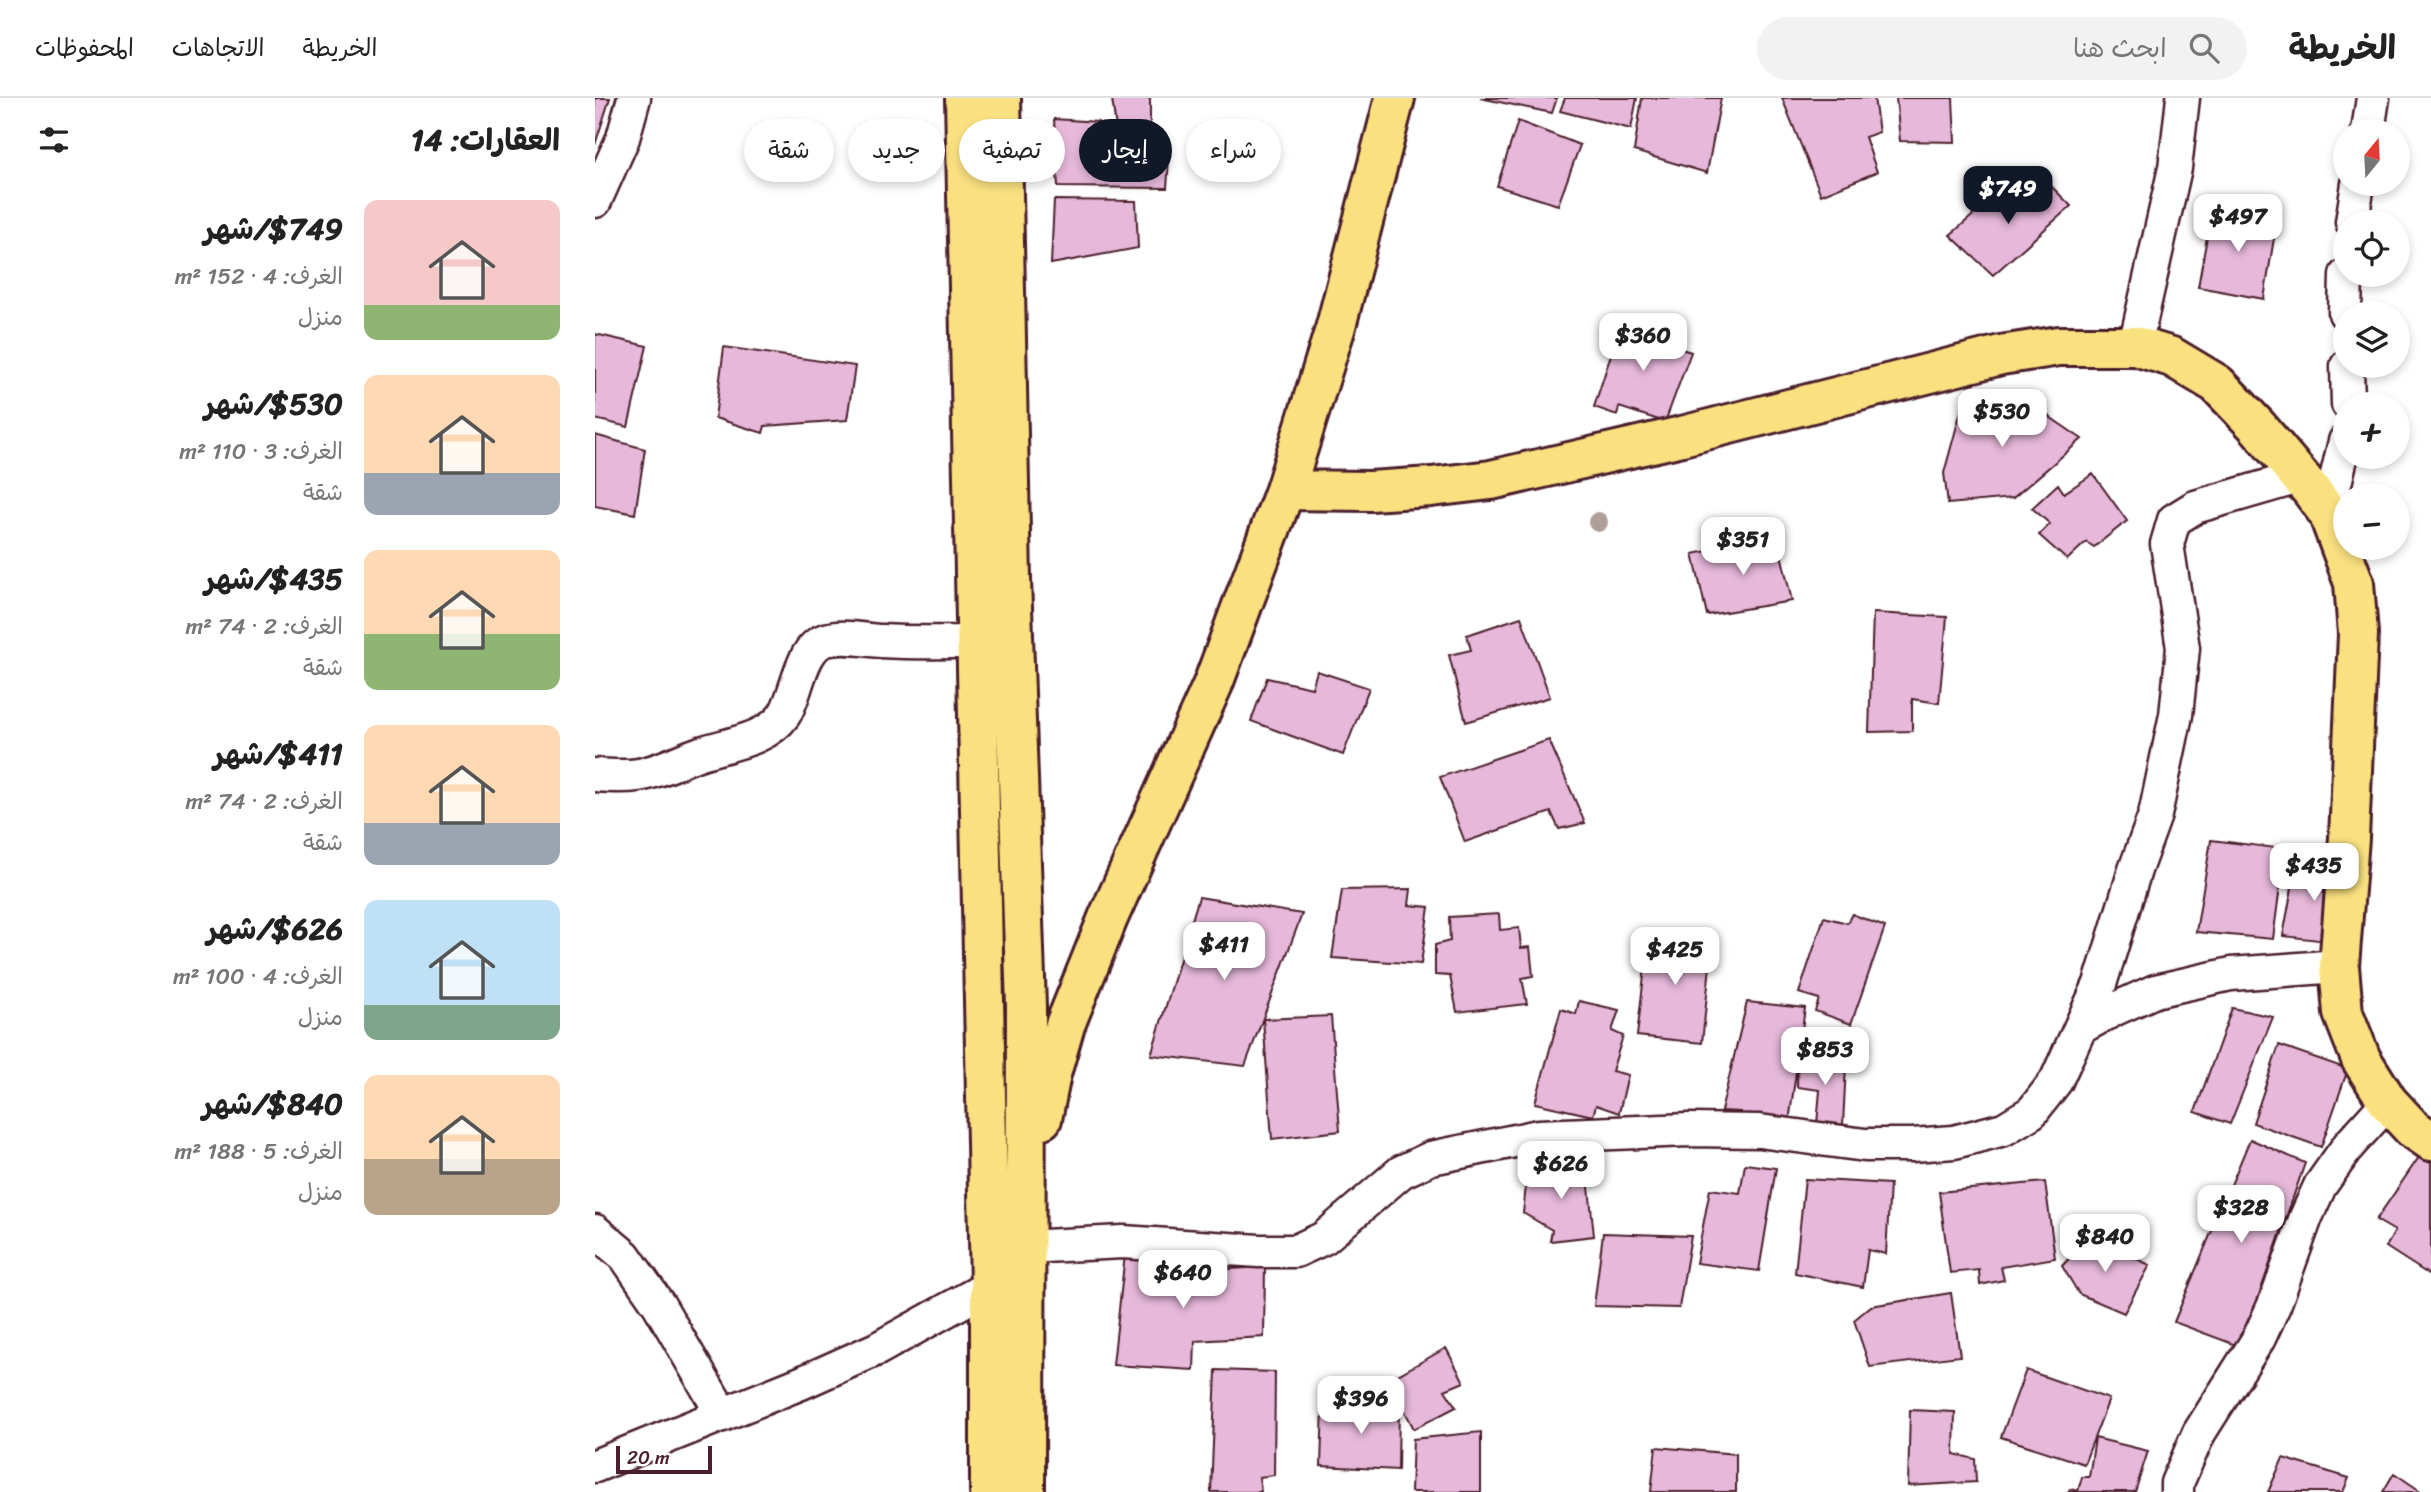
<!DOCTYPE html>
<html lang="ar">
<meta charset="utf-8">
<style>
body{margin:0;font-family:Sriracha,"Playpen Sans Arabic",sans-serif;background:#f2f2f2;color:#222;direction:rtl;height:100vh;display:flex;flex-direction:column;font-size:26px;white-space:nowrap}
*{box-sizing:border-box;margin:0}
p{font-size:23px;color:#767676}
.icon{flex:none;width:38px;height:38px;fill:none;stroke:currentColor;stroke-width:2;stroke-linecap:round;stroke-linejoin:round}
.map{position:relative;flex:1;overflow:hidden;direction:ltr}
.side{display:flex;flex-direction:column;background:#fff;width:595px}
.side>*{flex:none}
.top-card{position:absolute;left:21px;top:21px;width:665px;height:63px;direction:rtl;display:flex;gap:14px}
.needle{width:46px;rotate:18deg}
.buttons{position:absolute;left:1738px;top:21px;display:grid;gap:14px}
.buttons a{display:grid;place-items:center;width:77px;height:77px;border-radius:50%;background:#fff;box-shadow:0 4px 10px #0003;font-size:35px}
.scale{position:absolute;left:21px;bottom:18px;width:96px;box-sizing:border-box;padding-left:7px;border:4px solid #4a1f2b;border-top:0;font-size:19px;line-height:24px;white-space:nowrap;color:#4a1f2b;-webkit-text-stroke:5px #fff;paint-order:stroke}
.price{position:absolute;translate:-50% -60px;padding:0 16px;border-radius:14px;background:#fff;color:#222;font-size:23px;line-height:46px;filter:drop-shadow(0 2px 4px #0008)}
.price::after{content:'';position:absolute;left:50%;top:42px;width:21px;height:16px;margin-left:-10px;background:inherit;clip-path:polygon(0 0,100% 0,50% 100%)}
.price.selected{background:#111827;color:#fff}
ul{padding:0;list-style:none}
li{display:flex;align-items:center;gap:21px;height:175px;padding:0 35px}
li span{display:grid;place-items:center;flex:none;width:196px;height:140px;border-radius:14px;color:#555}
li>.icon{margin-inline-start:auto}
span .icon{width:84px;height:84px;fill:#fffc;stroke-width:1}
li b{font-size:30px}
h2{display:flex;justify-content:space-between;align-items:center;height:84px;padding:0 35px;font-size:30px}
.tag{padding:0 24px;border-radius:32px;background:#fff;box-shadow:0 4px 10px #0003;font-size:24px;line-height:63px}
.tag.selected{background:#111827;color:#fff}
header{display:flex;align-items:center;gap:42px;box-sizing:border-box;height:98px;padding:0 35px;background:#fff;border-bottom:2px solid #e0e0e0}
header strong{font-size:33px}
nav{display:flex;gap:38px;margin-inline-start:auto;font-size:24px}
.search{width:490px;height:63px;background:#f2f2f2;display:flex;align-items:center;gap:18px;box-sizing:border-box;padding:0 24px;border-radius:38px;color:#767676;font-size:26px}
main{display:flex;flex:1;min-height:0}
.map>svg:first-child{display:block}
.building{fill:#e6b8da;stroke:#4a1f2b;stroke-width:2}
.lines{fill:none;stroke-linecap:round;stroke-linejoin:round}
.minor-casing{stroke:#4a1f2b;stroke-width:37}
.major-casing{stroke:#4a1f2b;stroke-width:44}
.minor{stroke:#fff;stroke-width:32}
.major{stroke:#fae180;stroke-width:38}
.tree{fill:#af9f99}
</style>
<header>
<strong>الخريطة</strong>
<div class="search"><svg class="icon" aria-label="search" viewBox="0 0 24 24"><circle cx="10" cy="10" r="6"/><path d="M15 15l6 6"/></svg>ابحث هنا</div>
<nav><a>الخريطة</a><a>الاتجاهات</a><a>المحفوظات</a></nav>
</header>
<main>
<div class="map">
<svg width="1836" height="1394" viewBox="0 0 1836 1394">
<rect width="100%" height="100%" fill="#fff"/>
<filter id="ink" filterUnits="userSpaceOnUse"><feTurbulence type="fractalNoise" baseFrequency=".0143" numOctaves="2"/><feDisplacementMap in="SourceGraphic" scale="14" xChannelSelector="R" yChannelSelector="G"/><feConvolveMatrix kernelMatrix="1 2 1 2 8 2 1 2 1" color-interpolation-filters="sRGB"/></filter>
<g filter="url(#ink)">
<path class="building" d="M0 0H15L0 47Z
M511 0H555V35L521 30 517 1Z
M885 0H962L957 15Z
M970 0H1042L1036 31 965 13Z
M1047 0H1126L1112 75 1039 53Z
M1187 0H1279L1284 34 1270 39 1282 74 1226 97Z
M1301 0H1358L1360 44 1305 43Z
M459 21 503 24 510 48 575 47 572 90 463 89Z
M923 23 985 47 963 107 902 88Z
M1430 88 1446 100 1456 88 1476 108 1398 177 1355 137 1405 94 1417 102Z
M459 102 541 103 543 150 456 166Z
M1617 111 1682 122 1669 201 1603 189Z
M1042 222 1073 230 1070 246 1096 254 1070 324 1024 309 1022 317 999 309 1023 235 1036 239Z
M0 236 52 248 33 329 0 321Z
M129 249 260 268 252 322 170 328 168 335 120 320Z
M1418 294 1487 341 1418 400 1353 406 1349 375 1367 309Z
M0 337 50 351 40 416 0 408Z
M1498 376 1532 423 1499 449 1491 444 1472 462 1444 437 1455 426 1437 410 1463 386 1469 395Z
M1182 439 1197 503 1112 517 1098 456Z
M1278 515 1352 519 1344 605 1317 601V633L1274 634Z
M926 519 955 599 871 624 854 557 876 552 872 537Z
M722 573 774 590 748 657 656 623 672 580 717 590Z
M954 642 990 725 964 731 956 714 870 744 845 679Z
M1616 742 1690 751 1678 841 1601 834Z
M1702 763 1746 772 1741 844 1688 838Z
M816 791 814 807 834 809 826 866 737 860 747 792Z
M604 799 707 816 650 968 556 957Z
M904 816 905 832 924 830 926 850 935 849 938 878 927 880 932 906 862 914 855 878 840 877V847L855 843 854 819Z
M1257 816 1290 829 1256 926 1220 913 1224 901 1204 895 1229 819 1252 825Z
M1054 834 1118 839 1107 945 1042 938Z
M984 903 1024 912 1017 933 1028 938 1017 973 1033 977 1024 1015 1001 1007 998 1018 940 1005 966 911 981 916Z
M1152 904 1210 910 1193 1031 1143 1024 1145 1014 1126 1013Z
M1637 910 1678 919 1635 1026 1600 1014Z
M736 918 745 1033 677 1041 668 921Z
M1684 947 1753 971 1726 1049 1658 1025Z
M1203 957 1251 967 1248 1027 1222 1026 1225 992 1202 989Z
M1655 1041 1710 1065 1646 1249 1579 1224Z
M1824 1059 1836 1065V1178L1791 1149 1800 1133 1781 1122Z
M991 1060 999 1138 955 1143 957 1132 928 1115 932 1079Z
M1150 1066 1181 1070 1164 1173 1101 1165 1115 1091 1145 1095Z
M1210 1081 1295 1086 1291 1156 1273 1152 1268 1189 1200 1175Z
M1450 1084 1460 1160 1406 1169 1409 1182 1385 1187 1384 1172 1355 1175 1344 1094Z
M1008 1135 1096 1138 1084 1210 999 1208Z
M1494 1139 1555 1167 1529 1215 1484 1196 1467 1168Z
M530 1156 599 1159 598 1173 670 1169 669 1239 600 1243 599 1272 518 1267Z
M1356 1195 1365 1258 1275 1269 1259 1222 1276 1208Z
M851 1250 869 1284 850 1292 861 1309 819 1331 794 1282Z
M621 1272 680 1274 679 1377 664 1379 666 1394H616Z
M1431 1272 1514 1301 1489 1366 1406 1339Z
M728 1306 804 1307 803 1372 726 1368Z
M1315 1312 1360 1314 1359 1356 1380 1361 1381 1384 1313 1388Z
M886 1334V1394H816L818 1341Z
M1500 1340 1553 1353 1540 1394H1473L1475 1391 1483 1393 1487 1379H1494Z
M1061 1349 1141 1356V1394H1056Z
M1688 1360 1754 1380 1748 1394H1673Z
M1799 1375 1827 1394H1788Z"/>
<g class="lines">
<g class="minor-casing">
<path id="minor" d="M1773 33 1778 0
M0 103 28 40 39 0
M1757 124 1763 86
M1750 215 1751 177
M1540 248 1580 70 1588 0
M1752 268 1753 306
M1733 415 1750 343
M0 677C14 678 29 679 43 677 64 674 83 663 103 656 131 646 171 643 189 617 202 598 205 552 228 543 245 536 269 542 286 543 318 545 350 544 382 544
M1485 930 1520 911 1560 893 1636 876 1744 868
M0 1133 30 1158 64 1207 128 1317
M429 1149 528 1144 664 1153H701L729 1140 806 1074 836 1060 944 1038 1094 1032 1164 1033 1270 1047H1317L1359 1044 1409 1031 1437 1014 1461 983 1505 886 1540 772 1560 717 1581 617 1588 550 1572 446 1579 422 1600 409 1704 379
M0 1368 206 1285 282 1251 395 1188
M1582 1394V1385L1604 1335 1664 1240 1680 1205 1711 1119 1725 1088 1754 1047 1793 1004"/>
</g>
<g class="major-casing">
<path id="major" d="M370 0 395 1188V1394
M406 0 416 481 431 908 430 1394
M690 392 775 393 836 389 896 382 1087 338 1406 257 1464 248H1540L1577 259 1622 286 1662 328 1716 392 1733 415 1759 485 1763 536 1754 740 1744 868 1748 915 1766 961 1793 1004 1817 1030 1836 1043
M447 1021 456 976 470 927 513 820 618 586 690 392 741 228 800 0"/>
</g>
<use href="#minor" class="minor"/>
<use href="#major" class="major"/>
</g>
<circle class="tree" cx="1003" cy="424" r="10"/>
</g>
</svg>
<div class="buttons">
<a><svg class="needle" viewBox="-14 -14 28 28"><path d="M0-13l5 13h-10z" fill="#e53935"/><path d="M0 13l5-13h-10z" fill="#767676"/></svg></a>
<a><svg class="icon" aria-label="locate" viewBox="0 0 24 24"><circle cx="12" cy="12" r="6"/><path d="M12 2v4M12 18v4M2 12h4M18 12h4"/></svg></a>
<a><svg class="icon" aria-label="layers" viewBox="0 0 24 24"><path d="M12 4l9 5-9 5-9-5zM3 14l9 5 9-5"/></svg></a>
<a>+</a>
<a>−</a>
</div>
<div class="scale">20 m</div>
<b class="price selected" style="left:1413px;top:128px">$749</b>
<b class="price" style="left:1643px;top:156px">$497</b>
<b class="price" style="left:1048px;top:275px">$360</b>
<b class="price" style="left:1407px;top:351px">$530</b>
<b class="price" style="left:1148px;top:479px">$351</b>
<b class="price" style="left:1719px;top:805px">$435</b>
<b class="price" style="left:629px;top:884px">$411</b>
<b class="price" style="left:1080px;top:889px">$425</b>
<b class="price" style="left:1230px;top:989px">$853</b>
<b class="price" style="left:966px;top:1103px">$626</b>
<b class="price" style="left:1646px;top:1147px">$328</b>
<b class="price" style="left:1510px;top:1176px">$840</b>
<b class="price" style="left:588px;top:1212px">$640</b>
<b class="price" style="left:766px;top:1338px">$396</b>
<div class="top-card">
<a class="tag">شراء</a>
<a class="tag selected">إيجار</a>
<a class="tag">تصفية</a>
<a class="tag">جديد</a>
<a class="tag">شقة</a>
</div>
</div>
<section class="side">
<h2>العقارات: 14<svg class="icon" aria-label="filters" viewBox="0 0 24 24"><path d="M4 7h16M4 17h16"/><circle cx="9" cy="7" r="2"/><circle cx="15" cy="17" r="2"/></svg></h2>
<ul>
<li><span style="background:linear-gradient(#f6c9c9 75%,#8fb573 0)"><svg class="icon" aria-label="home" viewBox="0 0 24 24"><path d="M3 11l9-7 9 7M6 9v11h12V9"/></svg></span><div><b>$749/شهر</b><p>الغرف: 4 · 152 m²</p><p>منزل</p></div></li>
<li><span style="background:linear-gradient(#ffd9b3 70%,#9aa5b1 0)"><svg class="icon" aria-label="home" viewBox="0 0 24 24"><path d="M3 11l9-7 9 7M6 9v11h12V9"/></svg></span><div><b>$530/شهر</b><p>الغرف: 3 · 110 m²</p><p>شقة</p></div></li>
<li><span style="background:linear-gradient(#ffd9b3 60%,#8fb573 0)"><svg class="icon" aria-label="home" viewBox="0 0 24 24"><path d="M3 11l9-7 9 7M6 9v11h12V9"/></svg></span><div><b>$435/شهر</b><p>الغرف: 2 · 74 m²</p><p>شقة</p></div></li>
<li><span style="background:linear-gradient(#ffd9b3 70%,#9aa5b1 0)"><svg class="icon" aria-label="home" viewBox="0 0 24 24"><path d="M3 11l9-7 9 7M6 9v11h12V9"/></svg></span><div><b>$411/شهر</b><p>الغرف: 2 · 74 m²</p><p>شقة</p></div></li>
<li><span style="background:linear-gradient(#bfe0f5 75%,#7fa58c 0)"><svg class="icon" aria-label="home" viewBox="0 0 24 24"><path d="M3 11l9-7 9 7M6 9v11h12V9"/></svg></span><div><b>$626/شهر</b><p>الغرف: 4 · 100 m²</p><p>منزل</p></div></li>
<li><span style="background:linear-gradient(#ffd9b3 60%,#b9a48a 0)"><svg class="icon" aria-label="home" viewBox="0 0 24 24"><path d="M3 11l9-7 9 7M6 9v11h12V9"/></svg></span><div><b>$840/شهر</b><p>الغرف: 5 · 188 m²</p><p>منزل</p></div></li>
</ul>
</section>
</main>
